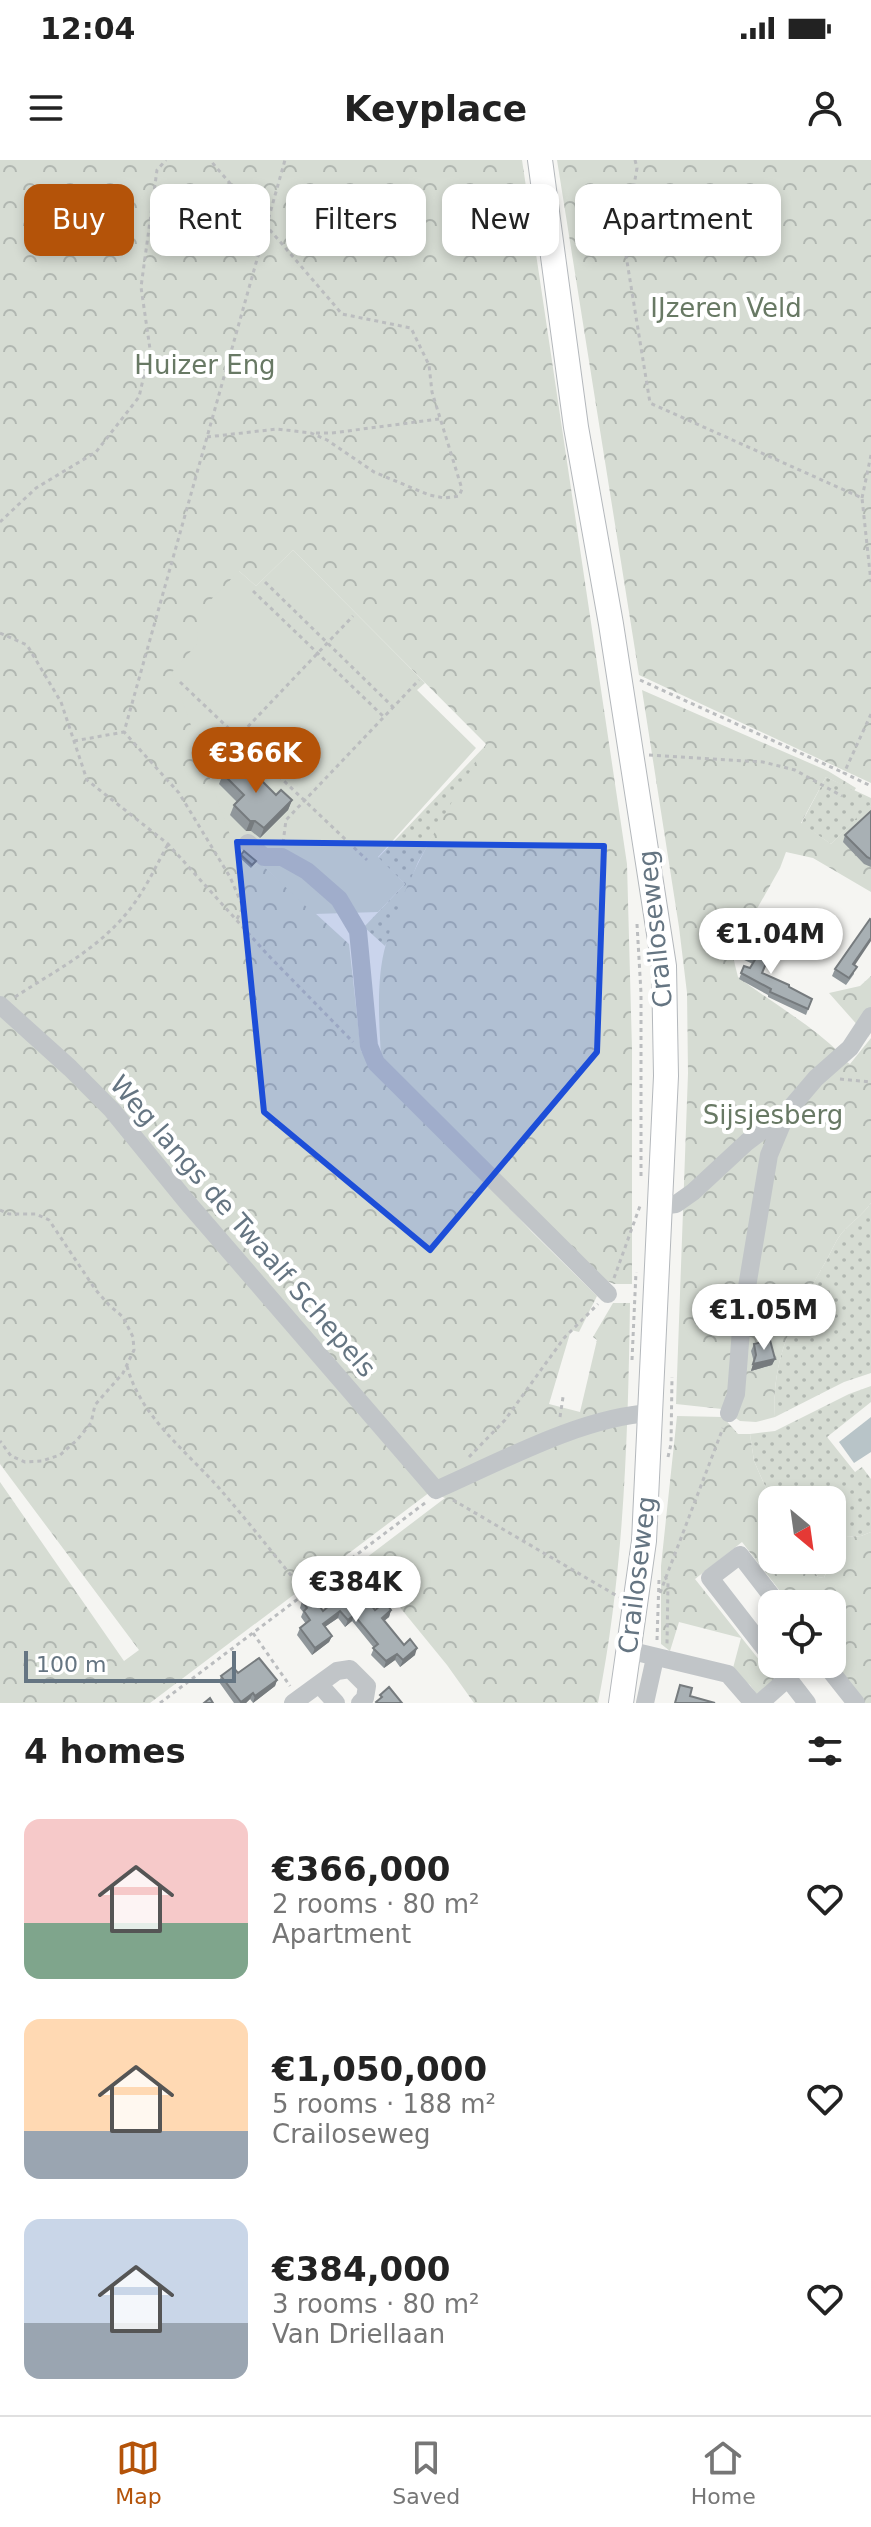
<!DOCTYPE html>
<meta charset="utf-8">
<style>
body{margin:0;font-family:"DejaVu Sans",sans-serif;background:#f6f6f6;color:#222;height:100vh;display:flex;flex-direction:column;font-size:30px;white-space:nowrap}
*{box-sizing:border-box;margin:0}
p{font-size:26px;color:#767676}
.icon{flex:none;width:44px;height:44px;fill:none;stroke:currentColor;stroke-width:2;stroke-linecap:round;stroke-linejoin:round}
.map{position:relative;height:1543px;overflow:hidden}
.sheet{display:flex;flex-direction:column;background:#fff;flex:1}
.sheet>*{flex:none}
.guide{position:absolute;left:24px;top:24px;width:824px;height:72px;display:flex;gap:16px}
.needle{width:52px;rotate:151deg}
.fabs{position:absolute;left:758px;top:1326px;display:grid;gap:16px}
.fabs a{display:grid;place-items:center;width:88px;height:88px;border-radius:16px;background:#fff;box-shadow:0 4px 12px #0003;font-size:40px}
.scale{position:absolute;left:24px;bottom:20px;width:212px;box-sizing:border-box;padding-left:8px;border:4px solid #657582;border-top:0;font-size:22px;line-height:28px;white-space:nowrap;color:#657582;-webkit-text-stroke:6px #fff;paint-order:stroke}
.price{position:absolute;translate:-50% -68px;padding:0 18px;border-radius:28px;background:#fff;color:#222;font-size:26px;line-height:52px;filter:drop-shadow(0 2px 4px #0008)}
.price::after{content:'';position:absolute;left:50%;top:48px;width:24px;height:18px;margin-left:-12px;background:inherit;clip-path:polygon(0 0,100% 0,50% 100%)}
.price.current{background:#b45309;color:#fff}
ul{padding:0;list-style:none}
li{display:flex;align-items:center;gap:24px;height:200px;padding:0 24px}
li span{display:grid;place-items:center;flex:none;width:224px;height:160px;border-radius:16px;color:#555}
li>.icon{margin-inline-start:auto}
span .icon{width:96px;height:96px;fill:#fffc;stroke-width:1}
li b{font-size:34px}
h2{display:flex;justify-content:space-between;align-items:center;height:96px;padding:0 24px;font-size:34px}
.pill{padding:0 28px;border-radius:16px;background:#fff;box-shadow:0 4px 12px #0003;font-size:28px;line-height:72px}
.pill.current{background:#b45309;color:#fff}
.status{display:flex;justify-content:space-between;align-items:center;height:56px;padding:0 40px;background:#fff;direction:ltr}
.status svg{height:22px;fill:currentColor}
header{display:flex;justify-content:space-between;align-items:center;height:104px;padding:0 24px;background:#fff;font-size:36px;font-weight:700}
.menu{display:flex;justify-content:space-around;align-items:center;height:112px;border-top:2px solid #e0e0e0;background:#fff;font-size:22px;color:#767676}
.menu a{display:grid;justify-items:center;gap:4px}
.menu .current{color:#b45309}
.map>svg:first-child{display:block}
.grass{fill:url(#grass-dots)}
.forest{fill:url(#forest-crowns)}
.pitch{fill:#d6dcd3}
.water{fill:#b8c4c8}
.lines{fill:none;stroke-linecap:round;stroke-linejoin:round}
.major-casing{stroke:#b4b8bc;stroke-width:26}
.path{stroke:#bbbdbf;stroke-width:3;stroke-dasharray:4 4;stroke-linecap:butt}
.minor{stroke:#c1c5c8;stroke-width:18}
.major{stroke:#fff;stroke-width:24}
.wall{fill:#90979b}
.shaded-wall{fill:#767b7e}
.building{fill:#a8b0b4;stroke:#767b7e;stroke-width:2}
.marked{fill:#1d4ed8;fill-opacity:0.2;stroke:#1d4ed8;stroke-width:6;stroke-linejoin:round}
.labels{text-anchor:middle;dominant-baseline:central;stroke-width:8;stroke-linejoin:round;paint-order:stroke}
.park-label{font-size:26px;fill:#687964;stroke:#fff}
.street-label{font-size:26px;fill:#657582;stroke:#fff}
</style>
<div class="status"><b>12:04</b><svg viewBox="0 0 49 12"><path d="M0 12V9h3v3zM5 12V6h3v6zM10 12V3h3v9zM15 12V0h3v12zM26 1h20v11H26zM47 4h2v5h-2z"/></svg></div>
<header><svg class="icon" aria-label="menu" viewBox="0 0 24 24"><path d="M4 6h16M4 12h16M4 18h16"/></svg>Keyplace<svg class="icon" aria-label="person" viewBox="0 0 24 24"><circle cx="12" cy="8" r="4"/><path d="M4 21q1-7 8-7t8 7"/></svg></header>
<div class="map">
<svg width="871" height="1543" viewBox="0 0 871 1543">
<defs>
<pattern id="grass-dots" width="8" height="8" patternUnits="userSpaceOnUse" patternTransform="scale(2)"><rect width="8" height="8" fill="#d6dcd3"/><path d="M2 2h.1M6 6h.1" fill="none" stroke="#b1b7b1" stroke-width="1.8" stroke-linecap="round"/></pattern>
<pattern id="forest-crowns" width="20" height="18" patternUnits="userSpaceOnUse" patternTransform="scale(2)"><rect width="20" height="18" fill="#d6dcd3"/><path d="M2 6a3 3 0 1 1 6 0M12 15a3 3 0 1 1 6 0" fill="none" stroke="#b1b7b1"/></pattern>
</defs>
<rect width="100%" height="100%" fill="#f5f5f2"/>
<path class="grass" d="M486 585 418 702 385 786 364 767 405 724 378 698Z
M826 617 871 638V647L869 646 831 684 801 664Z
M871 1043V1213L844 1222 775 1257C771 1194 797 1152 826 1101 831 1092 835 1082 841 1074 850 1063 863 1055 871 1043Z
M871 1226V1242L827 1277 855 1312 862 1307 871 1319V1372L861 1376 845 1377 843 1400 826 1412 824 1418 818 1417 807 1400H832V1340H772V1342L754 1301 750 1274 775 1271 849 1234Z"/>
<path class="forest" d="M0 0H522L627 704 632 889V1124H614L605 1120 381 896C379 861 376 818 386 784 406 713 449 648 486 584L293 390 256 426 239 411 245 716 259 702 349 784 361 891 532 1072 597 1136 579 1172 571 1170 549 1244 580 1252 597 1180 593 1177 613 1143H630C628 1277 624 1412 598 1543H474L447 1505 362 1401 445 1338 430 1332 150 1543H0V1322L124 1501 139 1490 0 1304Z
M557 0H871V623L639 515Z
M642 530 828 611 856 628 854 631 826 617 801 663 831 684 869 645 871 647V732L813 698 786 692 780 708 732 793 738 817C772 843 810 864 841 894L839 897 850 904 871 878V1043C863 1055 850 1063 841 1074 835 1082 831 1092 826 1101 797 1153 771 1194 775 1257L756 1262 740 1261 722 1249 676 1244 688 913 687 833 679 767Z
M871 816V873L868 877 829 833 860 826Z
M677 1256 723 1257 738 1274H750L754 1301 772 1342V1400H807L818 1417 824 1418 826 1413 843 1400 845 1377 861 1376 871 1372V1543H865L832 1500V1444H790L742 1382 695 1419 776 1521 759 1537 750 1525 730 1510 733 1508 741 1478 679 1462 670 1491 661 1484V1406Z"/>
<path class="pitch" d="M293 390 425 523 417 530 476 588 378 697 405 724 378 752 314 754 259 702 245 717 172 512 198 483 197 454 239 411 256 426Z"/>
<path class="water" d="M871 1257V1292L854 1303 839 1282Z"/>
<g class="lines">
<g class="major-casing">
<path id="major" d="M540 0 576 267 611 464 664 806 666 916 644 1381 621 1543"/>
</g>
<path class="path" d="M635 0 637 8 624 83 650 243 862 338 871 422
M316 273H332L439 259
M207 277 277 269 311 273 327 280 374 312 429 335 444 338 459 336 462 329 432 232 429 205 411 168 342 154 210 0
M862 338 871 295
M0 362 36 328 96 292 139 237 150 189 141 127 157 10 166 0
M265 422 393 547
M253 431 384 557
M0 473 27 485 61 542 87 620 168 684 267 794 353 882
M640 520 844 613
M180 522 367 700
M871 554 844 613 871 626
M74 581 124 572
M649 595 763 602 795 610 842 636
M239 600 234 596 238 577 353 456
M283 683 286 660 419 520
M237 759 243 747 230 717 179 633 124 572 285 0
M637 764 641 833V1016
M15 837C56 810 99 789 130 749 145 730 156 706 168 684
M840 919 871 922
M0 1050 9 1054H36L49 1060 95 1129 109 1145 123 1157 133 1177 134 1190 123 1213 95 1245 91 1263 77 1280 60 1295 42 1301 25 1302 11 1296 0 1281
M614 1118 640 1046
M632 1200 636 1112
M127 1206C140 1256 186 1291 219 1328 246 1359 272 1392 298 1424L303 1436
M560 1257 563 1237
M469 1297 505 1260 564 1178 598 1144
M668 1297 671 1284 672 1217
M453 1340 619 1437
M665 1416 668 1423 667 1484
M660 1433 723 1268
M253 1473 290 1526
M657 1480 659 1420
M160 1543 425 1343"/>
<path class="minor" d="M248 683 264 697H282L307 711 339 739 358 771 369 886 376 903 608 1134
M0 845 70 908 112 950 187 1042 436 1330C500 1302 581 1257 651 1253
M660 1046 676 1044 693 1032 747 982 787 952 816 918 850 888 871 856
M729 1253 736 1234 742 1157 769 995 787 952
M628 1490 728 1514 753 1543
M772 1498 710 1418 740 1395 778 1444
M777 1504 807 1543
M825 1504 856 1543
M293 1543 319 1524
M336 1543 319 1524 337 1511 350 1509 367 1526 365 1538 360 1543
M645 1543 655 1498
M760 1543 788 1518"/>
<use href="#major" class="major"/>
</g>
<path class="wall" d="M223 614 292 640 288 650 260 678 251 671H246L230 655 234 645 237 642 219 624Z
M871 651V707L864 704 843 682 845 675Z
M241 695 256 701 251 708 240 698Z
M750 780 762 813 812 839 806 855 768 837V835L739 819 744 806 750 808 753 804 742 799Z
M854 806V814L846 825 832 816 835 809Z
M754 1184 775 1199 772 1205 751 1211 754 1202 751 1191Z
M302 1441 323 1451 364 1443 375 1450H391L389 1457 384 1461 404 1485 415 1495 400 1507 395 1500 384 1508 371 1495 374 1488 352 1461 345 1467 338 1458 325 1467 332 1476 329 1482 312 1495 297 1475 300 1468 306 1464 301 1457 303 1452 300 1448Z
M238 1513 277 1520 275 1526 253 1543 250 1539 246 1543H234L219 1522 221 1516Z"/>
<path class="shaded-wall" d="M292 640 288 650 260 678 264 668Z
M250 661H255L251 671H246Z
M871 778V781L851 811 853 804Z
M775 1199 772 1205 751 1211 753 1204Z
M391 1450 389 1457 379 1465 382 1458Z
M340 1451 338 1458 320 1470 323 1464Z
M354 1455 352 1461 345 1467 348 1460Z
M332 1476 329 1482 312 1495 315 1488Z
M417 1488 415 1495 400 1507 403 1500Z
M397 1494 395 1500 384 1508 386 1501Z
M277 1520 275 1526 253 1543 255 1536Z
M253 1533 250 1539 246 1543H240Z"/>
<path class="building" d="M239 598 276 635 281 630 292 640 264 668 255 661H250L234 645 244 635 223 614Z
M871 651V699L867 697 845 675Z
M244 691 256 701 252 705 241 695Z
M870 759 871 760V778L853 804 857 807 849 818 835 809Z
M750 780 772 789 762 813 789 825V827L812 839 808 849 770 832 771 829 741 813 744 806 750 808 756 798 744 794Z
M770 1180 775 1199 753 1204 756 1195 754 1184Z
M351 1427 364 1443 367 1440 375 1450 385 1442 391 1450 382 1458 404 1485 410 1479 417 1488 403 1500 397 1494 386 1501 373 1488 378 1484 354 1455 348 1460 340 1451 323 1464 332 1476 315 1488 300 1468 310 1460 304 1451 307 1448 302 1441 311 1434 323 1451Z
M259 1498 277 1520 255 1536 253 1533 241 1542 221 1516 233 1507 238 1513Z
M680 1525 692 1528 690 1536 715 1543H675Z
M389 1527 402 1543H377L376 1542 382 1537 380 1535Z
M210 1538 213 1543H204Z"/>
<path class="marked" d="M237 682 604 686 597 892 430 1090 264 952Z"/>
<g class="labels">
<g class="park-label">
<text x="726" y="148">IJzeren Veld</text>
<text x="205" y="205">Huizer Eng</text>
<text x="773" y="955">Sijsjesberg</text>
</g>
<g class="street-label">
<text transform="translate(655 769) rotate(-96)">Crailoseweg</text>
<text transform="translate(243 1066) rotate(49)">Weg langs de Twaalf Schepels</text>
<text transform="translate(637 1415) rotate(-83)">Crailoseweg</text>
</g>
</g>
</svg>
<div class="fabs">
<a><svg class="needle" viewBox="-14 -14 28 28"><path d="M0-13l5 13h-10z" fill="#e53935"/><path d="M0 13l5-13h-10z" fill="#767676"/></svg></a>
<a><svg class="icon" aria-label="locate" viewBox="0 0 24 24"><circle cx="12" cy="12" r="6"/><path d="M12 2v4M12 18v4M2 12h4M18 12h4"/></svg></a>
</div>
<div class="scale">100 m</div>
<b class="price current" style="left:256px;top:635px">€366K</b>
<b class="price" style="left:771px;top:816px">€1.04M</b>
<b class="price" style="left:764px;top:1192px">€1.05M</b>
<b class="price" style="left:356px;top:1464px">€384K</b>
<div class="guide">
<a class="pill current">Buy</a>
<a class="pill">Rent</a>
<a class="pill">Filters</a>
<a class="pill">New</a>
<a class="pill">Apartment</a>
</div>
</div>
<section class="sheet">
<h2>4 homes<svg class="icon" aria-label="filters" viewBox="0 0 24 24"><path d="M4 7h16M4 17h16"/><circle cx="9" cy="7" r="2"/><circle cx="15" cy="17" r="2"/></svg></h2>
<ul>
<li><span style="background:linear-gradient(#f6c9c9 65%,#7fa58c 0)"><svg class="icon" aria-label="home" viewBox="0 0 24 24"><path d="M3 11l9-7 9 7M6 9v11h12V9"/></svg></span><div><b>€366,000</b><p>2 rooms · 80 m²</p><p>Apartment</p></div><svg class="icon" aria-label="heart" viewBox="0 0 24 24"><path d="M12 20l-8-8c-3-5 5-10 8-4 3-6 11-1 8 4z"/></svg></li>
<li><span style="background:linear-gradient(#ffd9b3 70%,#9aa5b1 0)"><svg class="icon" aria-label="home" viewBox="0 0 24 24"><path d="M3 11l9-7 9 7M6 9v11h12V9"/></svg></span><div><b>€1,050,000</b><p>5 rooms · 188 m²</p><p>Crailoseweg</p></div><svg class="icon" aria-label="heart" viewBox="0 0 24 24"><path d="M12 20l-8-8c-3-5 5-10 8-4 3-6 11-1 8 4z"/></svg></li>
<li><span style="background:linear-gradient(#c9d6e8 65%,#9aa5b1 0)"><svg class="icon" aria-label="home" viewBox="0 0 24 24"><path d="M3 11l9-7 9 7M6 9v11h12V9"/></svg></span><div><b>€384,000</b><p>3 rooms · 80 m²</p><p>Van Driellaan</p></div><svg class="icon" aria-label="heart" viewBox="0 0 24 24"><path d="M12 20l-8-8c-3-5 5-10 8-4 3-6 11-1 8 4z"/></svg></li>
</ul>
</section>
<nav class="menu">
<a class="current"><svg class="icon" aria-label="map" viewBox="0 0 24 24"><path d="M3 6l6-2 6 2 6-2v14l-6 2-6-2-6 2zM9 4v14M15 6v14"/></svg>Map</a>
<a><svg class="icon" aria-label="saved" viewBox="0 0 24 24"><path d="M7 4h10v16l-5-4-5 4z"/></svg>Saved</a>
<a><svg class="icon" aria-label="home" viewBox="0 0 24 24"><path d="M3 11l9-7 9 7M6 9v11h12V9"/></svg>Home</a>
</nav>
